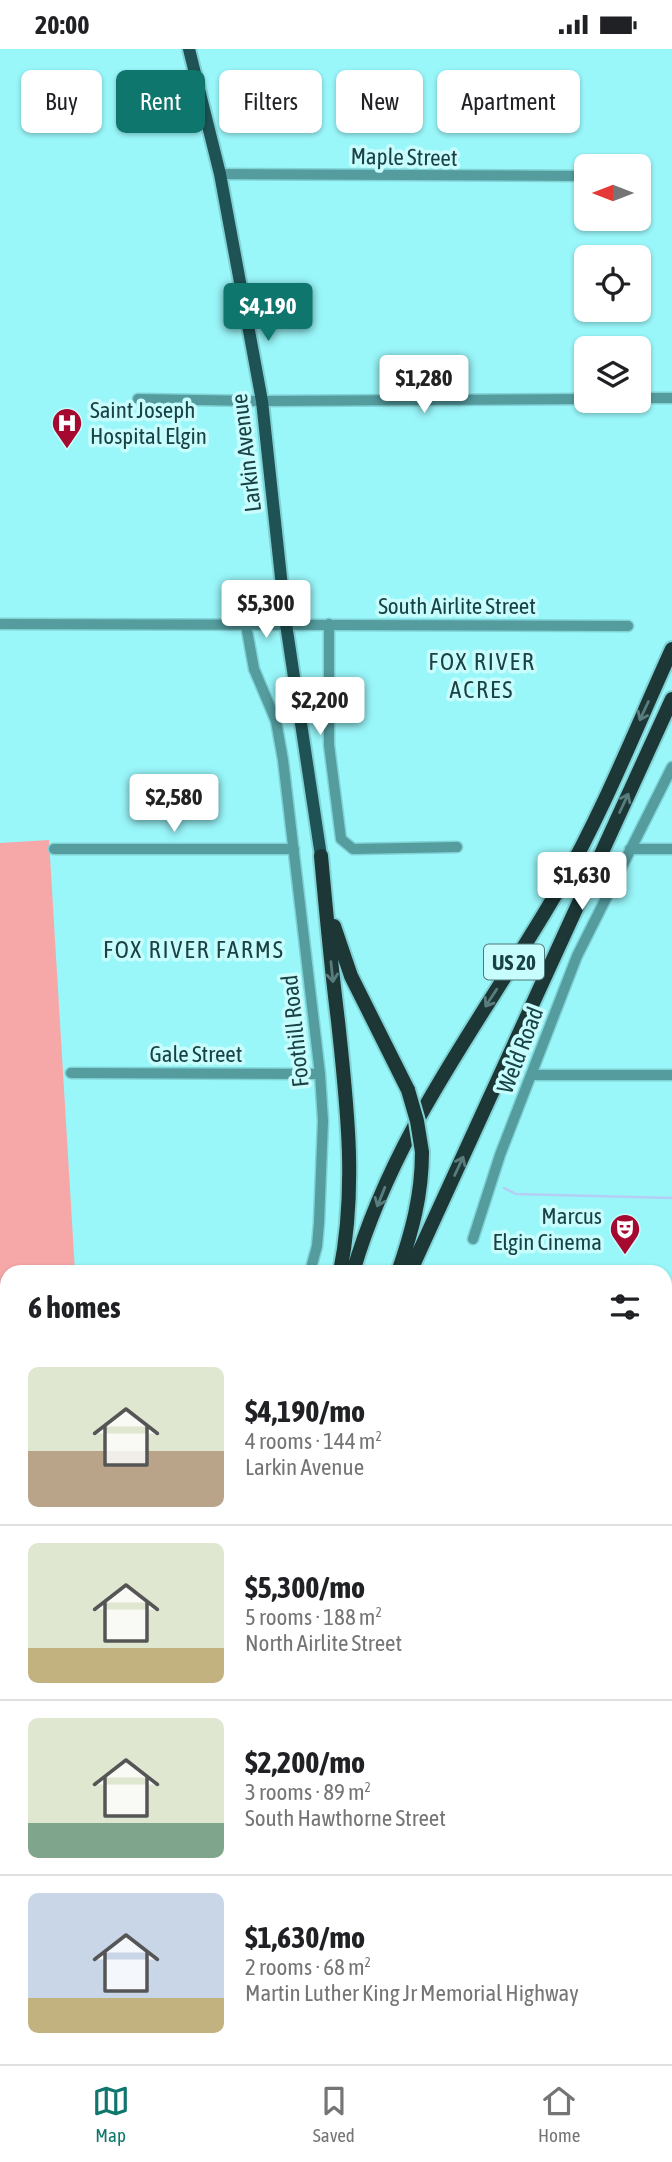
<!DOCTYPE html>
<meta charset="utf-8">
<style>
body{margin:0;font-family:"Asap Condensed",sans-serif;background:#f6f6f6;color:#202124;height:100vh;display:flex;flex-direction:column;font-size:26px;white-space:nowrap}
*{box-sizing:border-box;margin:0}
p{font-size:23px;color:#757577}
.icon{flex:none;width:38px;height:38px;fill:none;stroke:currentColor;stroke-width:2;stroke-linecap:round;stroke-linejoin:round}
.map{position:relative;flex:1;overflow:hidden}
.panel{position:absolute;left:0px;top:1216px;width:672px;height:800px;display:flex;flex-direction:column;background:#fff;border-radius:21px 21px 0 0;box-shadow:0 2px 5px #0004}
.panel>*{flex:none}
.hud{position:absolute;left:21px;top:21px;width:630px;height:63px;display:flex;gap:14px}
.needle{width:46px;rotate:270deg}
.tools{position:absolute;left:574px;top:105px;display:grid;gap:14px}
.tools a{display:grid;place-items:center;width:77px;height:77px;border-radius:10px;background:#fff;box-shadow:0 2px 5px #0004;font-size:35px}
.price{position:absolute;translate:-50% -60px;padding:0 16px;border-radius:7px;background:#fff;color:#222;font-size:23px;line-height:46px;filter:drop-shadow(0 2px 4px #0008)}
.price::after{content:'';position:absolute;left:50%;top:42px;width:21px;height:16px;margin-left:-10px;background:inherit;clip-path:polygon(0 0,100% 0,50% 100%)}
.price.current{background:#0f766e;color:#fff}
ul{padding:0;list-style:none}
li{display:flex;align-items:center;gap:21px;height:175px;padding:0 28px}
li+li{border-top:2px solid #e0e0e0}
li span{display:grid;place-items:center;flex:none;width:196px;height:140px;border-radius:10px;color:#555}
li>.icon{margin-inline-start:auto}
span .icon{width:84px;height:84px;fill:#fffc;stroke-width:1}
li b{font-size:30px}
h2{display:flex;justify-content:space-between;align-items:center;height:84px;padding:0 28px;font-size:30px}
.chip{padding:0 24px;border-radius:10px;background:#fff;box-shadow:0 2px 5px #0004;font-size:24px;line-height:63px}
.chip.current{background:#0f766e;color:#fff}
.status{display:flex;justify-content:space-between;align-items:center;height:49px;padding:0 35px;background:#fff;direction:ltr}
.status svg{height:19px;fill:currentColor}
.tabs{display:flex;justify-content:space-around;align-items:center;height:98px;border-top:2px solid #e0e0e0;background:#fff;font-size:19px;color:#757577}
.tabs a{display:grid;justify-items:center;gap:4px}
.tabs .current{color:#0f766e}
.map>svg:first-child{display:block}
.green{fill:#f6a8a9}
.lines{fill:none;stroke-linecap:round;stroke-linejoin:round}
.stream{stroke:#b5cef4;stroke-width:2.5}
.minor-casing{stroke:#80d2d5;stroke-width:13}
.major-casing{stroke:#80d2d5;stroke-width:16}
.highway-casing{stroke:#80d2d5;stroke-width:18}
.minor{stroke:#549c9e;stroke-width:10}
.major{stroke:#1e5254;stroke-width:12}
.highway{stroke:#1d3737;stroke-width:14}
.highway-bridge-casing{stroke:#80d2d5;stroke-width:18;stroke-linecap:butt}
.highway-bridge{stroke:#1d3737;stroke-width:14}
.oneway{stroke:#597c7d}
.labels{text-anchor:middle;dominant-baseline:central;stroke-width:7;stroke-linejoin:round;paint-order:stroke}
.shield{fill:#c8fdfe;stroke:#4e797b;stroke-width:2}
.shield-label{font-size:21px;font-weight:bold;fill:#1a4143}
.street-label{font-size:23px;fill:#1a4143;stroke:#c8fdfe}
.poi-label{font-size:23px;fill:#1a4143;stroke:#c8fdfe;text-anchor:start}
.neighbourhood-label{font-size:24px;letter-spacing:2px;fill:#1a4143;stroke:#c8fdfe}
</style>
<div class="status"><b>20:00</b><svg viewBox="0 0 49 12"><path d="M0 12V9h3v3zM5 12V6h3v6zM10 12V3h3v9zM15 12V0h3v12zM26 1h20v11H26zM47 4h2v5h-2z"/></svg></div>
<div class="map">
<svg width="672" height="2015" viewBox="0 0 672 2015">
<rect width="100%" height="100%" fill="#99f6f9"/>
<path class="green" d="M49 791 75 1223H7V1457L0 1459V794Z
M103 2009H485L505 2015H99Z"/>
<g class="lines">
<path class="stream" d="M504 1139 516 1145 672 1149"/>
<g class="minor-casing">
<path id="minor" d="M220 125 586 127
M639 349H672
M138 350 262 352 586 350
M0 575 628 577
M329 575V696L341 790 353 800 457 798
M246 576 254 620 276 672 283 711 320 1025 323 1072 319 1174 317 1197 310 1223
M54 800H294
M630 800H672
M71 1024 320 1025
M531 1026H672
M473 1190 500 1106 577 907 672 718
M0 1245H7
M0 1470 7 1468
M665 1536 672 1537
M0 1755 7 1768
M0 1837 7 1826
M665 1850 672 1853
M124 2009 130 2015
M84 2015 87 2009"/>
</g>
<g class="major-casing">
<path id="major" d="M189 0 220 125 262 352 286 575 321 807
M665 1436H672
M0 1543 7 1538
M0 1621 7 1630
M29 2015 31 2009
M53 2015 55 2009"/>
</g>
<g class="highway-casing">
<path id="highway" d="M321 807C326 862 331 917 338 972 347 1056 357 1140 340 1223
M334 877 351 927 408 1041
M353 1223C395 1078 487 965 561 836 604 761 636 679 672 600
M398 1223C412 1183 422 1146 422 1103
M410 1223 672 650
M0 1584 7 1562
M0 1589 4 1610"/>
</g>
<use href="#minor" class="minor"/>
<use href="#major" class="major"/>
<use href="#highway" class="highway"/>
<g class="highway-bridge-casing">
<path id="highway-bridge" d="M408 1041 417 1072 422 1103"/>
</g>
<use href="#highway-bridge" class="highway-bridge"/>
</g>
<defs><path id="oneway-shaft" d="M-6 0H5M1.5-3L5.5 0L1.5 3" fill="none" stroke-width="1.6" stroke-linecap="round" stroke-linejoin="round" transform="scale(1.75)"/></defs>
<g class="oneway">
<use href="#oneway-shaft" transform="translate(644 662) rotate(115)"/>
<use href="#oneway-shaft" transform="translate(624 754) rotate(-65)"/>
<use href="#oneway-shaft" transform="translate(332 923) rotate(84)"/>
<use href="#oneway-shaft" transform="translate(491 949) rotate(123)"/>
<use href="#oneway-shaft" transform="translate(459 1117) rotate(-65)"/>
<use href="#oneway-shaft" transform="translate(381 1148) rotate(112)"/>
</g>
<defs>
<g id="hospital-pin" transform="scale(1.575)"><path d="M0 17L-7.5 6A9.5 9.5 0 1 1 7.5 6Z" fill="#a5092f" stroke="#c8fdfe"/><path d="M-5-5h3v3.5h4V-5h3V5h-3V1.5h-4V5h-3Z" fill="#fff"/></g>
<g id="theatre-pin" transform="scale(1.575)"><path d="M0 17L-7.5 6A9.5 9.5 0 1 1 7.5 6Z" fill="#a5092f" stroke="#c8fdfe"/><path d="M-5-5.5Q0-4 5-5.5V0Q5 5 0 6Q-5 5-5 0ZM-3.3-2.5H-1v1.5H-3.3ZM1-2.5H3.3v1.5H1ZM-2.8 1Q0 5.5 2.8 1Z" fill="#fff"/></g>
</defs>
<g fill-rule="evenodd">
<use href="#hospital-pin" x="67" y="374"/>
<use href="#theatre-pin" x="625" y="1180"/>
</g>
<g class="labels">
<rect class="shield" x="484" y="895.5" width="60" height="35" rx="5"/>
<g class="shield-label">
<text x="514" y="913">US 20</text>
</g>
<g class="street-label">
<text transform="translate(404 108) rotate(1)">Maple Street</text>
<text transform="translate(246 404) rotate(-97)">Larkin Avenue</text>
<text x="457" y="557">South Airlite Street</text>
<text transform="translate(295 982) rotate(-96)">Foothill Road</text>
<text transform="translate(520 1001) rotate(-69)">Weld Road</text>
<text x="196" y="1005">Gale Street</text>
</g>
<g class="poi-label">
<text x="90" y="361">Saint Joseph<tspan x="90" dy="26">Hospital Elgin</tspan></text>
<text x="602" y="1167" text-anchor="end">Marcus<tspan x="602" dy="26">Elgin Cinema</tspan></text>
</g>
<g class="neighbourhood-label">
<text x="482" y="612">FOX RIVER<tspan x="482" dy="28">ACRES</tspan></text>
<text x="194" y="900">FOX RIVER FARMS</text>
</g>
</g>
</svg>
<div class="tools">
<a><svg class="needle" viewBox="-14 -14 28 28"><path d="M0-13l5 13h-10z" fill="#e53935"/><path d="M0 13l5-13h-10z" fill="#757577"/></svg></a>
<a><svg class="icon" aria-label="locate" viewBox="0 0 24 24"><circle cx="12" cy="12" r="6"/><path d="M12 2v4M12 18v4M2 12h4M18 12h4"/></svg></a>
<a><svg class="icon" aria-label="layers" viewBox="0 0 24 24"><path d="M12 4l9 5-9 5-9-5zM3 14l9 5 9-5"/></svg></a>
</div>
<b class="price current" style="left:268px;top:294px">$4,190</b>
<b class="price" style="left:424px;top:366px">$1,280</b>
<b class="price" style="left:266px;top:591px">$5,300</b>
<b class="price" style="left:320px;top:688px">$2,200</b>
<b class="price" style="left:174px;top:785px">$2,580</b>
<b class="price" style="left:582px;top:863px">$1,630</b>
<div class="hud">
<a class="chip">Buy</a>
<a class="chip current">Rent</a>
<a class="chip">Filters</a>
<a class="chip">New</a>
<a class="chip">Apartment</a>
</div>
<section class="panel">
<h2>6 homes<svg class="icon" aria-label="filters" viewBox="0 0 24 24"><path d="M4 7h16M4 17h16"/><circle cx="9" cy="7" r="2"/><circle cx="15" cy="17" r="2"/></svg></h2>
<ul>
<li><span style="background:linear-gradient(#dfe7d0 60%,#b9a48a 0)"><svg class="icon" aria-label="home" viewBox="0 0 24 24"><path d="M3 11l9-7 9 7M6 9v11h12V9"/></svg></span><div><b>$4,190/mo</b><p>4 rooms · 144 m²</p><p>Larkin Avenue</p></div></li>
<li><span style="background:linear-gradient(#dfe7d0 75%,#c2b280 0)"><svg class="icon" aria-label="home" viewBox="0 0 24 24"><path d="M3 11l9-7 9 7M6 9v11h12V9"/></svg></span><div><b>$5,300/mo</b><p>5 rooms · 188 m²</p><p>North Airlite Street</p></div></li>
<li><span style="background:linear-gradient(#dfe7d0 75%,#7fa58c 0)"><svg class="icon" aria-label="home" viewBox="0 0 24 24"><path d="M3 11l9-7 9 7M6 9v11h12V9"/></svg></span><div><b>$2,200/mo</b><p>3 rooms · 89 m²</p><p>South Hawthorne Street</p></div></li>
<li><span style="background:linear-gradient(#c9d6e8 75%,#c2b280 0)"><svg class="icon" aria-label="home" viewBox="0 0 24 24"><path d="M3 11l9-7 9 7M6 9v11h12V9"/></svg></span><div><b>$1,630/mo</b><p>2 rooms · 68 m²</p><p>Martin Luther King Jr Memorial Highway</p></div></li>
</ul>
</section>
</div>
<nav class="tabs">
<a class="current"><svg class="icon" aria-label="map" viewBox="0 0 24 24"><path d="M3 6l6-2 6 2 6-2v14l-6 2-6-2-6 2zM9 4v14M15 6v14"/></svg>Map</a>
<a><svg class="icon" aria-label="saved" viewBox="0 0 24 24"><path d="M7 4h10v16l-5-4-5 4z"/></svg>Saved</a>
<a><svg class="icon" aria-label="home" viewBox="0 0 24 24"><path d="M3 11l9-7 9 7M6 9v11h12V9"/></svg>Home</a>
</nav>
